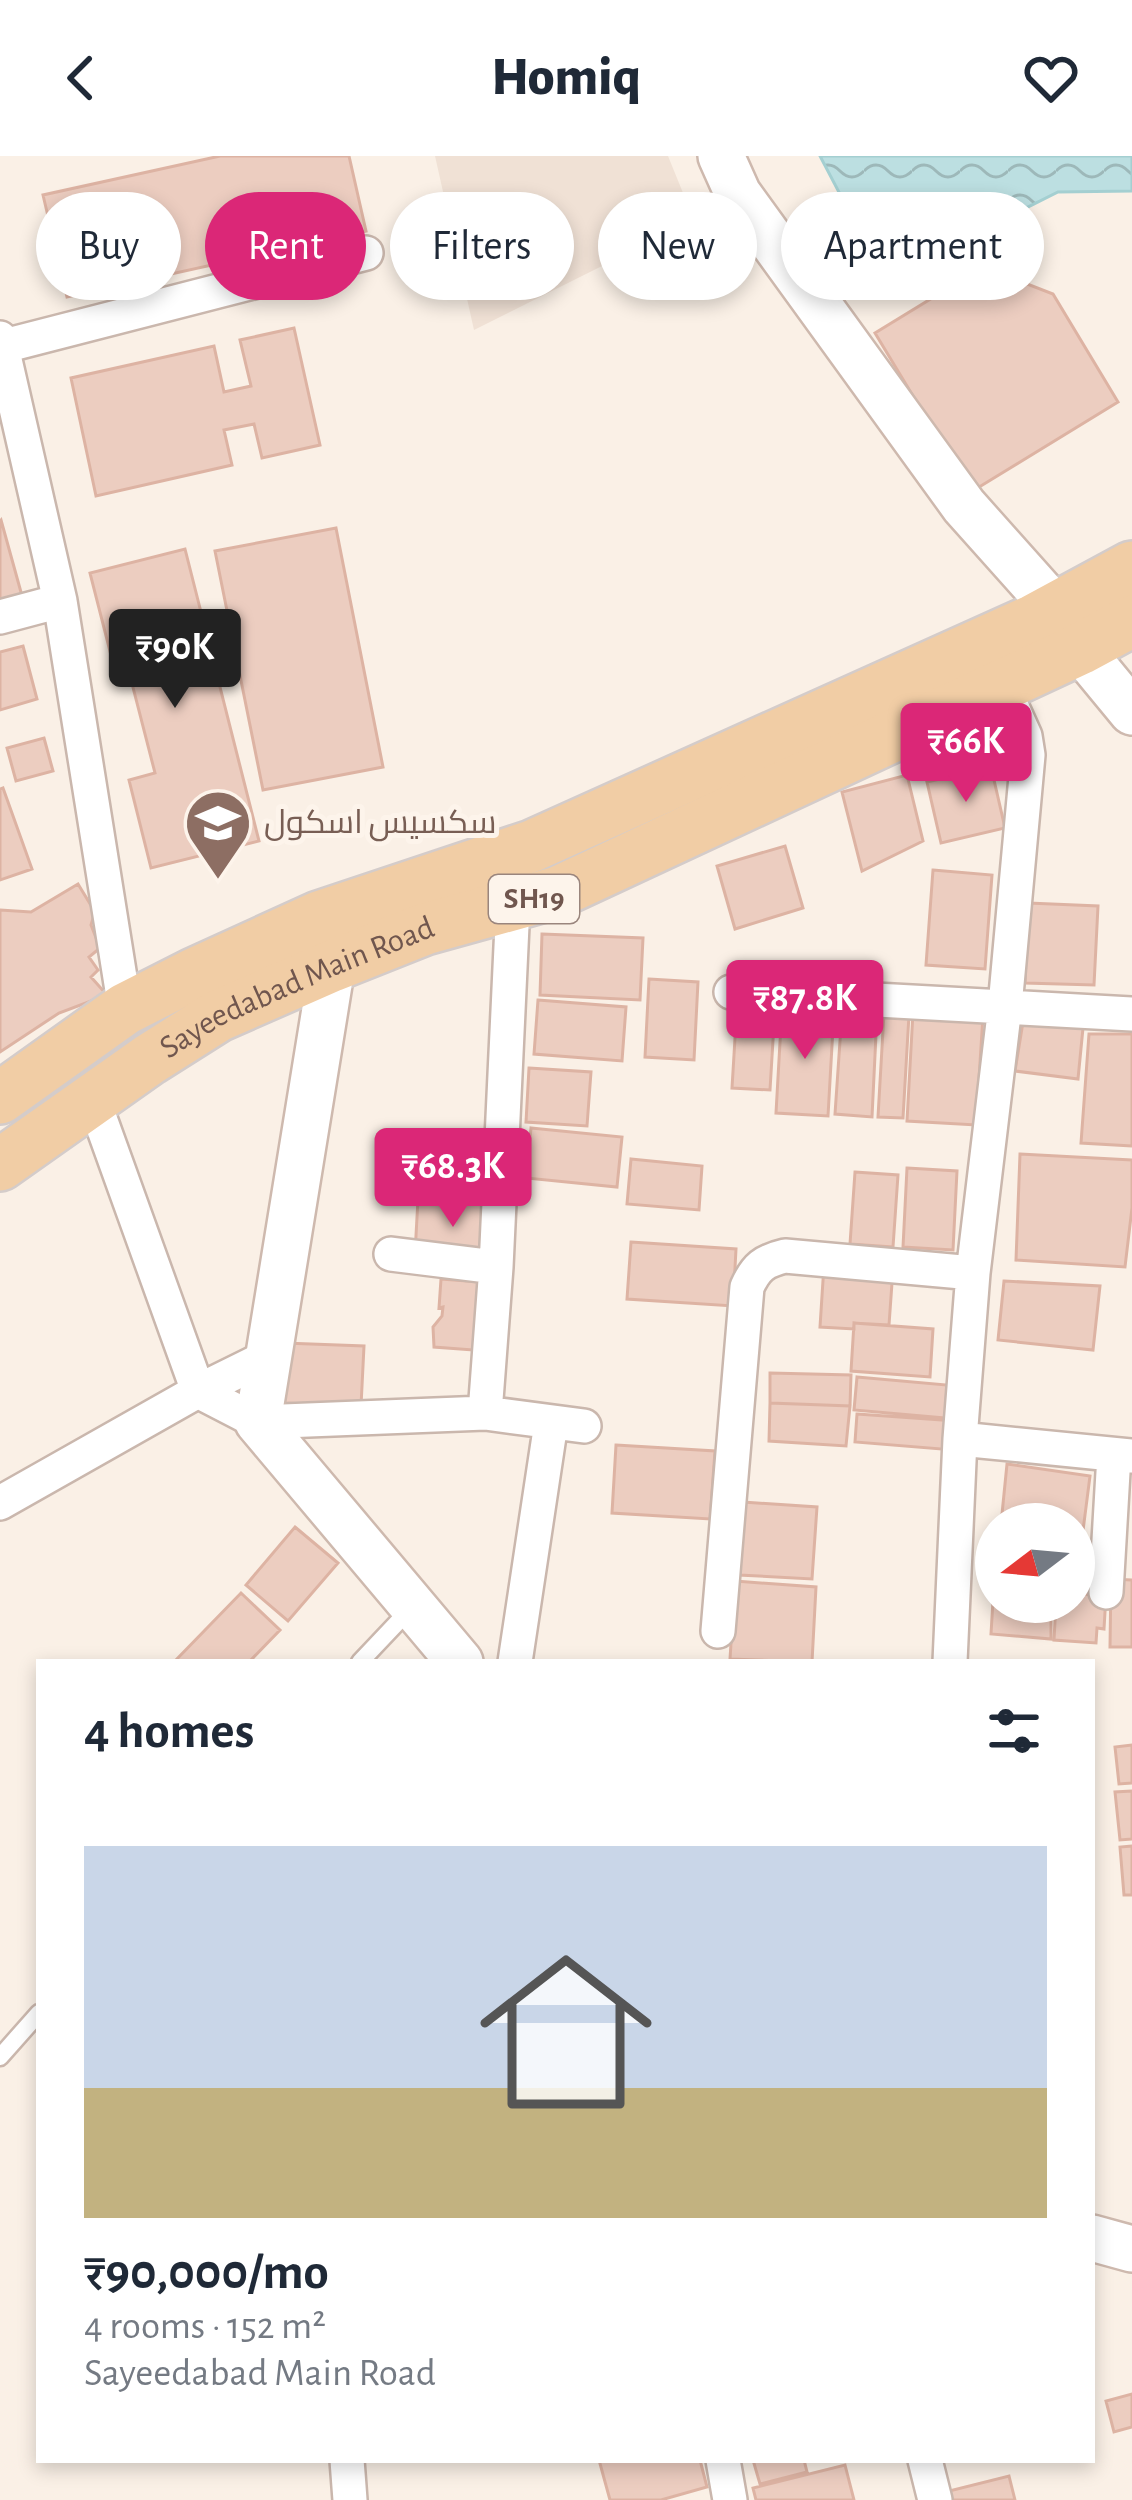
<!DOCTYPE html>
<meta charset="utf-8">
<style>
body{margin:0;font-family:"Alegreya Sans",Cairo,sans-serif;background:#f2f2f3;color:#1f2937;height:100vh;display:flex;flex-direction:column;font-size:45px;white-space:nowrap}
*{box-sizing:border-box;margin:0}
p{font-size:39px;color:#747a83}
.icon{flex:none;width:66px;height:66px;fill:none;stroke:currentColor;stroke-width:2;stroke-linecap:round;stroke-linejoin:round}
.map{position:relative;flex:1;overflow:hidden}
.sheet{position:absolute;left:36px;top:1503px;width:1059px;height:804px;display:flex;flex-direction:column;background:#fff;border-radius:0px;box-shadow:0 6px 18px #0003}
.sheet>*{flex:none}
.guide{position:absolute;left:36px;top:36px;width:1062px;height:108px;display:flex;gap:24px}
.needle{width:78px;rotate:254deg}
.controls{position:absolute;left:975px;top:1347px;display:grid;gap:24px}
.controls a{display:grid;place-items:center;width:120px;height:120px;border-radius:50%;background:#fff;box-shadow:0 6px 18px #0003;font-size:60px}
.price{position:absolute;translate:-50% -102px;padding:0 27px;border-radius:12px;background:#db2777;color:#fff;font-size:39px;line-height:78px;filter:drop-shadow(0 3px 6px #0008)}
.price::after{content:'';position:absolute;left:50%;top:72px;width:36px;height:27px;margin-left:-18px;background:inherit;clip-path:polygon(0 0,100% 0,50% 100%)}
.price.on{background:#222;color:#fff}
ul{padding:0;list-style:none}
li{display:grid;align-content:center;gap:24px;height:636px;padding:0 48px}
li+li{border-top:3px solid #e0e1e3}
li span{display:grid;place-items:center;height:372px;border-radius:0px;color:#555}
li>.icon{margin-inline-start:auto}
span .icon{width:216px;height:216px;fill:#fffc;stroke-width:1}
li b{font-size:51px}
h2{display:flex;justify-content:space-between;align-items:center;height:144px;padding:0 48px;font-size:51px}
.chip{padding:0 42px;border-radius:54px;background:#fff;box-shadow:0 6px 18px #0003;font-size:42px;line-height:108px}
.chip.on{background:#db2777;color:#fff}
header{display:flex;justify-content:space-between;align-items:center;height:156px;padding:0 48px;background:#fff;font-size:54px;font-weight:800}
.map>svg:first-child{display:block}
.residential{fill:#f0e1d5}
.water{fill:url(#water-waves);stroke:#a4cfd1;stroke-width:3}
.building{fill:#eccdc0;stroke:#ddb3a3;stroke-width:3}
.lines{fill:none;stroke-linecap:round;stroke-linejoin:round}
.lane-casing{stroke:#cab7ad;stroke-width:21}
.street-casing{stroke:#cab7ad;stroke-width:38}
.secondary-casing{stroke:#ceb9ae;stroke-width:50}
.primary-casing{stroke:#d4ccca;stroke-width:56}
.lane{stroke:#fff;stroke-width:16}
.street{stroke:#fff;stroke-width:33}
.secondary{stroke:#fff;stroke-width:45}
.primary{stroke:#f1cda5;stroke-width:51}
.labels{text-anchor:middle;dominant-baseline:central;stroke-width:10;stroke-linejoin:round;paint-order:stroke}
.shield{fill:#fdf4eb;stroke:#9a857d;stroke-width:3}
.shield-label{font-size:30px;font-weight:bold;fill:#70564e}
.education-label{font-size:33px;fill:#785e54;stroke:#fdf4eb;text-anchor:start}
.street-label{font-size:33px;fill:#70564e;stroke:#fdf4eb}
</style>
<header><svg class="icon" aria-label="back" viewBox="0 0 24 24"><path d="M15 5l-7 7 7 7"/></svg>Homiq<svg class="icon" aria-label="heart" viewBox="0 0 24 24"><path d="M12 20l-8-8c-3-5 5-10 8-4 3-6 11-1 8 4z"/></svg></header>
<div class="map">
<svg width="1132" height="2344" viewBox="0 0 1132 2344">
<defs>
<pattern id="water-waves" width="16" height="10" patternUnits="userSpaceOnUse" patternTransform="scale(3)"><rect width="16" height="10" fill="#bcdfe1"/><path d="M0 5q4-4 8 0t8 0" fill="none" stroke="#9db8b9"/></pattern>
</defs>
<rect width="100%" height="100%" fill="#faf0e6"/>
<path class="residential" d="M435 0H668L694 64 474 174Z"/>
<path class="water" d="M820 0H1132V35L1058 36 986 72 852 61Z"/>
<path class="building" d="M220 0H349L366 75 67 141 43 39Z
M983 111 1053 138 1118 246 971 336 875 177Z
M294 172 320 289 262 302 254 268 224 274 232 309 96 340 71 222 214 190 224 236 251 230 240 184Z
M1 364 24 447 0 454V365Z
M336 372 383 611 263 634 215 395Z
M185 393 259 685 151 712 129 624 155 617 128 512 115 515 90 417Z
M23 490 37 543 0 554V496Z
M44 582 53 615 16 625 7 592Z
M991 611 1005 672 941 687 927 626Z
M907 619 923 685 862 715 842 636Z
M3 632 32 713 0 724V633Z
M785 690 803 752 735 773 717 710Z
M933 714 992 719 985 813 926 809Z
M78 728 95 756 91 769 100 792 89 801 98 814 91 821 107 839 59 857 0 896V754L31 756Z
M1028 747 1098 750 1094 829 1025 827Z
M542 778 643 782 640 844 540 839Z
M649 823 698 826 694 904 645 901Z
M538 844 626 851 622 905 534 898Z
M737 849 775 851 770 934 732 932Z
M782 851 834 854 828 960 776 957Z
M842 856 877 858 872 961 835 958Z
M913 856 983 860 976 969 907 965Z
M884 857 909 859 903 962 878 961Z
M1023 866 1083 872 1078 923 1015 915Z
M1089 878H1132V990L1081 987Z
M529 912 591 916 587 970 526 966Z
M531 972 622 981 617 1031 526 1022Z
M413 986 488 991 485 1047 409 1042Z
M1020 998 1132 1004V1052L1125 1111 1016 1104Z
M631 1003 702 1010 699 1054 627 1048Z
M907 1012 957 1015 953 1094 903 1091Z
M855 1016 898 1019 893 1091 850 1088Z
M418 1043 490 1048 488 1105 415 1098Z
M631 1086 736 1093 733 1150 627 1143Z
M824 1109 893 1113 889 1169 854 1167V1173L820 1171Z
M441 1123 493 1127 486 1195 434 1191 433 1171 442 1160 443 1151 439 1152Z
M1004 1125 1100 1130 1093 1194 998 1184Z
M854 1167 933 1173 930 1221 851 1215Z
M284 1187 364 1190 361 1250 282 1247Z
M770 1217 851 1219 850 1250 770 1247Z
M857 1221 947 1229 945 1262 854 1254Z
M770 1247 850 1250 846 1290 769 1285Z
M857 1258 956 1265 953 1294 855 1286Z
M616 1289 715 1295 710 1363 612 1357Z
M1007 1308 1090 1320 1080 1398 1074 1397V1368H1001Z
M743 1346 817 1351 812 1423 739 1419Z
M295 1371 338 1407 288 1465 246 1429Z
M1111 1423 1132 1424V1491H1110Z
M735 1425 816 1431 812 1506 730 1503Z
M994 1428 996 1446H1051V1483L991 1478Z
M241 1437 280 1474 249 1506H174Z
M1074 1438 1106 1439 1104 1473 1097 1472 1096 1487 1054 1484 1056 1446H1074Z
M1132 1589V1627L1119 1628 1115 1591Z
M1132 1635V1683L1120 1684 1115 1636Z
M1132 1690V1739H1124L1120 1691Z
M1132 2238V2271L1114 2276 1106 2245Z
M599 2304H700L707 2331 661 2344H610Z
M753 2304H804L807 2316 760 2328Z
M845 2309 854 2344H756L753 2332Z
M1009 2320 1015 2344H939L937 2338Z"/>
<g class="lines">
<g class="lane-casing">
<path id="lane" d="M360 1506 412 1451
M0 1901 39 1857"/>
</g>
<g class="street-casing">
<path id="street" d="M0 182 60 445 125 853
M0 191 366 97
M0 461 60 445
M731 836 1132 858
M93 943 198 1235 258 1266 485 1257 584 1270
M391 1098 496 1111
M485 1257 496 1111 513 748 508 732
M960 1283 1132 1300
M0 1347 198 1235 269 1200
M1106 1436 1114 1299
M718 1475 747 1131C756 1111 764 1105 785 1100L973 1117
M515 1506 551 1267
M950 1506 960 1283 973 1117 1005 850 1028 599 1025 580 1002 529
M347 2304 350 2344
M723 2304 730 2344
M925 2304 935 2344"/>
</g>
<g class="secondary-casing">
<path id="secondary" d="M721 0 738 38 964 350 1055 452
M1080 493 1132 556
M332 810 258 1266 460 1506
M1092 2082 1132 2093"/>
</g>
<g class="primary-casing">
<g id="primary">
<path d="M0 942 125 853 194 818 319 761 532 690 1034 464 1132 411"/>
<path id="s1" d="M0 1009 150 903 218 860 332 810 425 773 558 736 1080 493 1132 465"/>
</g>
</g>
<use href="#lane" class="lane"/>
<use href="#street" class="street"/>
<use href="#secondary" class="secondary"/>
<use href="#primary" class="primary"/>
</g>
<defs>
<g id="school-pin" transform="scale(3.45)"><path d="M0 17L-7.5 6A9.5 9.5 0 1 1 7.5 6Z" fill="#8d6e63" stroke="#fdf4eb"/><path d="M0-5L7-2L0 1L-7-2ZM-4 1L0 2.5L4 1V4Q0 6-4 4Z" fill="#fff"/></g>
</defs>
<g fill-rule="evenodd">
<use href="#school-pin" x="218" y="667"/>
</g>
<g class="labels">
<rect class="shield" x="489" y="719" width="90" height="48" rx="9"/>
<g class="shield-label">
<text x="534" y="743">SH19</text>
</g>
<g class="education-label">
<text x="264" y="667">سکسیس اسکول</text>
</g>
<g class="street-label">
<text stroke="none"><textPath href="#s1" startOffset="348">Sayeedabad Main Road</textPath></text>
</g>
</g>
</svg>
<div class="controls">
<a><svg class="needle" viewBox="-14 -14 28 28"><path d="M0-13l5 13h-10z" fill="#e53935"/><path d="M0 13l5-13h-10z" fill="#747a83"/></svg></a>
</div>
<b class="price on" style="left:175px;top:555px">₹90K</b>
<b class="price" style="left:966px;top:649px">₹66K</b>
<b class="price" style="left:805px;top:906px">₹87.8K</b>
<b class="price" style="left:453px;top:1074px">₹68.3K</b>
<div class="guide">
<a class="chip">Buy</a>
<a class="chip on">Rent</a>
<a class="chip">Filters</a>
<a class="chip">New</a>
<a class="chip">Apartment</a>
</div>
<section class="sheet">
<h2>4 homes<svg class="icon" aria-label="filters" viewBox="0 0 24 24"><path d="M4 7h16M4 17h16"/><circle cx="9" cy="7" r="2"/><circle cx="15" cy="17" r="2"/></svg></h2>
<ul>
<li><span style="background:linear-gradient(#c9d6e8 65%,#c2b280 0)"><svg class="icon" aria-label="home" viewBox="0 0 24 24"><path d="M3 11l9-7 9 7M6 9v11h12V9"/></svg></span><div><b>₹90,000/mo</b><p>4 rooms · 152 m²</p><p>Sayeedabad Main Road</p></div></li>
</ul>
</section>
</div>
